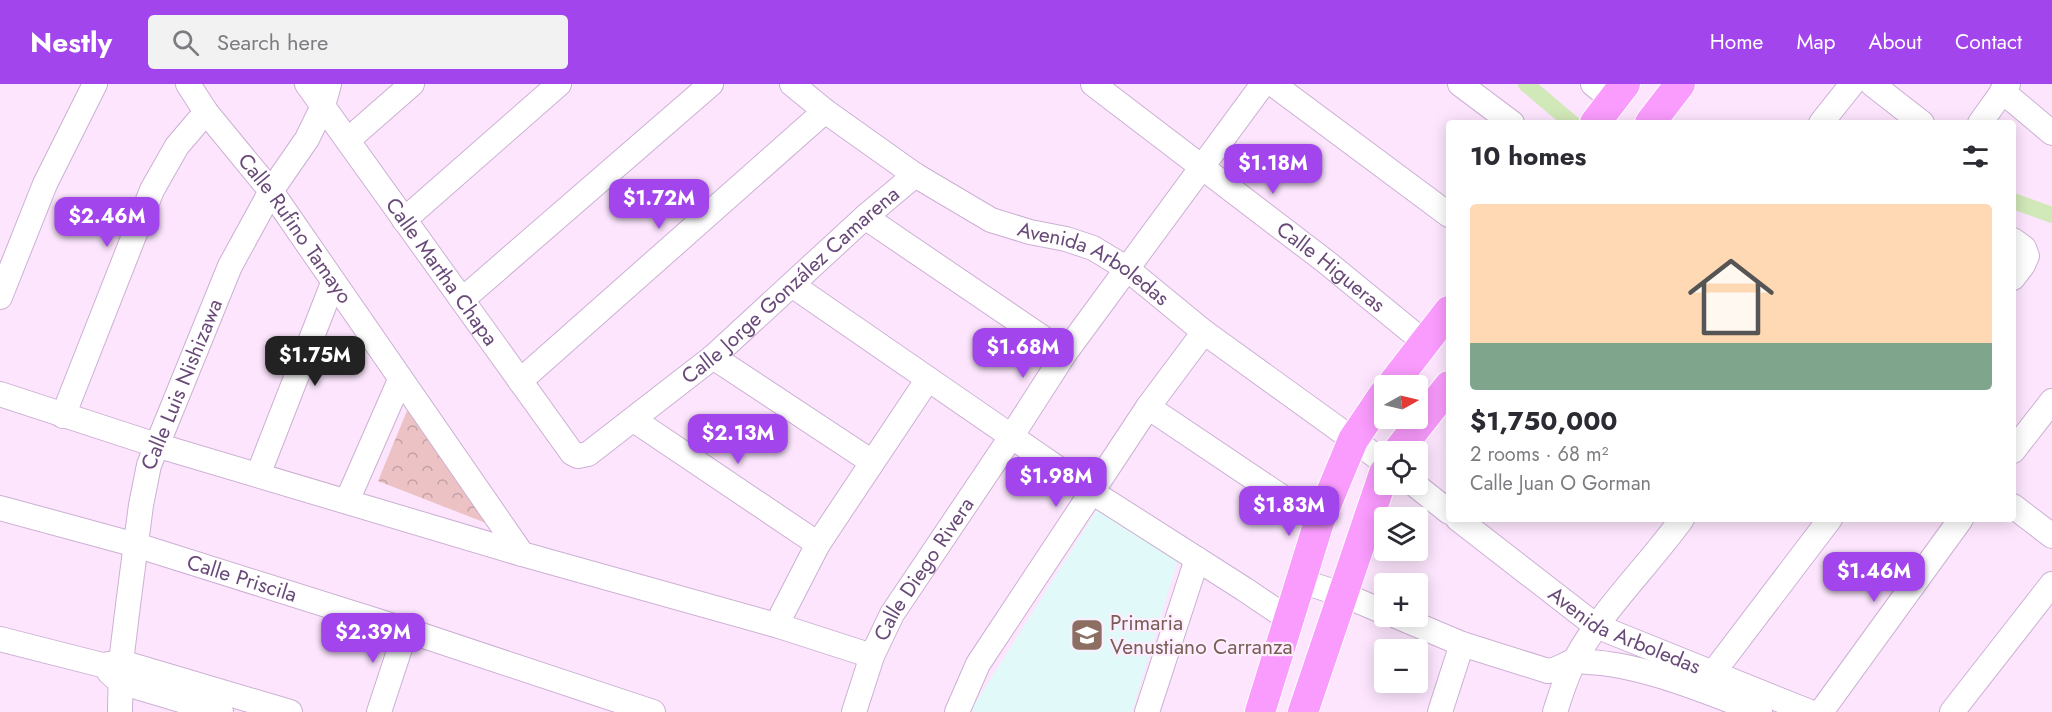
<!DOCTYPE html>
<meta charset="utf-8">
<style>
body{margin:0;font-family:Jost,sans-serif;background:#f2f2f3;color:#2b2b33;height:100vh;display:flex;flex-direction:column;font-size:22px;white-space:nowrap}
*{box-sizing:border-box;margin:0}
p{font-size:20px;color:#7c7c81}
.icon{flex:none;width:33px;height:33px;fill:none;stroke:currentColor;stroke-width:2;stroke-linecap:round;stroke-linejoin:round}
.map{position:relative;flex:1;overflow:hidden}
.side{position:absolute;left:1446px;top:36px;width:570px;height:402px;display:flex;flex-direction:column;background:#fff;border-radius:6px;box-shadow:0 3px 15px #0003}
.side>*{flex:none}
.needle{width:39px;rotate:82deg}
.fabs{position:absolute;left:1374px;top:291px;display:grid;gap:12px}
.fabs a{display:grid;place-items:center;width:54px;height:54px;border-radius:6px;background:#fff;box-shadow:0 3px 15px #0003;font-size:30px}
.price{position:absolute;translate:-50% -51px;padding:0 14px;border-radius:12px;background:#a245ec;color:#fff;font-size:20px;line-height:39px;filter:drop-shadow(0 2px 3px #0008)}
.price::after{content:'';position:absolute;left:50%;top:36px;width:18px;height:14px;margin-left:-9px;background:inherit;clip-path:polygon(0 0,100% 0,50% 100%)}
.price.selected{background:#222;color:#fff}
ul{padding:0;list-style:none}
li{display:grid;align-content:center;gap:12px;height:318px;padding:0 24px}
li span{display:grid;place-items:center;height:186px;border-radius:6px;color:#555}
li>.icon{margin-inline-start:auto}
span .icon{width:108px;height:108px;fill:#fffc;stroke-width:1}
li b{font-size:26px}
h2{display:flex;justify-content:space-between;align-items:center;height:72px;padding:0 24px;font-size:26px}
header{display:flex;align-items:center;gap:36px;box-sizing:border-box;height:84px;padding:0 30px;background:#a245ec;color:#fff}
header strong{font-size:28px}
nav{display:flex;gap:33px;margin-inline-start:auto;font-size:21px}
.search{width:420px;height:54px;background:#f2f2f3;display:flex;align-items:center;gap:15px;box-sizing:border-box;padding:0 21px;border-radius:6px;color:#7c7c81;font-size:22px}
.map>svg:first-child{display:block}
.education{fill:#e1faf9}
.forest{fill:url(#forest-crowns)}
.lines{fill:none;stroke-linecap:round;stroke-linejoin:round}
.canal{stroke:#d1e8b8;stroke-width:16}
.minor-casing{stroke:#ccb0d4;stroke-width:26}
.major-casing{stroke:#fff;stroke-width:32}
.minor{stroke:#fff;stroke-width:24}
.major{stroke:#fa9bfe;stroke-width:30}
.labels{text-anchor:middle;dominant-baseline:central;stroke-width:4.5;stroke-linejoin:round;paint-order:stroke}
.street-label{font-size:21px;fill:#694978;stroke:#feecff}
.education-label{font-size:21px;fill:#785e54;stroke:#feecff;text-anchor:start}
</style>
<header>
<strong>Nestly</strong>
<div class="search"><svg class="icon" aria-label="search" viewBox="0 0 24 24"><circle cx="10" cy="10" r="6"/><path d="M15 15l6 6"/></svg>Search here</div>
<nav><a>Home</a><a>Map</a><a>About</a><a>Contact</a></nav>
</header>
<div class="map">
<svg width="2052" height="628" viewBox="0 0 2052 628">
<defs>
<pattern id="forest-crowns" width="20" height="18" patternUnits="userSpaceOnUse" patternTransform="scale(1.5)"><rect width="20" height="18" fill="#ecc2c5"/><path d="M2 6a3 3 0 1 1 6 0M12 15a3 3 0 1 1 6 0" fill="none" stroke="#c3a0a5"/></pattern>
</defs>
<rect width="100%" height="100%" fill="#fce5fd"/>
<path class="education" d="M1098 424 1178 476 1132 628H976L971 626Z"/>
<path class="forest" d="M409 322 491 441 378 397Z"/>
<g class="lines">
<path class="canal" d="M1526 0 1572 39
M2013 117 2052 131"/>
<g class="minor-casing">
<g id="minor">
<path id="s1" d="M188 0 206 28 271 107 522 470 779 542 872 572"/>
<path id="s2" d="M307 0 572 369 578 372 588 370 713 273 865 133 915 91"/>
<path id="s3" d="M792 0 825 27 915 91 991 136 1030 148 1066 155 1093 164 1126 184 1204 248 1384 378"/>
<path id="s4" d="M1093 0 1325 177 1424 258"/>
<path d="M1273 0 1449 131"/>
<path d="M1460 0 1512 39"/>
<path d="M1593 0 1613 16"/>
<path d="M1872 0 1922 39"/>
<path d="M2002 7 2052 49"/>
<path d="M1821 39 1852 0"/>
<path d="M1980 39 2008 0"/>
<path d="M348 56 412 0"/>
<path d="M865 133 1065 269"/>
<path d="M404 136 559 0"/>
<path d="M2013 156 2024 164 2027 172 2023 181 2013 194"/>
<path d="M792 201 1092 408 1244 505 1290 536"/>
<path d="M0 213 45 100 95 0"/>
<path d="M463 215 711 0"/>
<path d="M713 273 872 378"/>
<path d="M520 297 825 27"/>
<path d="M0 310 156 361 522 470"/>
<path d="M1148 323 1319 438"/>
<path d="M63 332 152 106 177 62 206 28"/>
<path d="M634 336 818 460"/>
<path d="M2013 367 2052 317"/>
<path d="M258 391 333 199"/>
<path d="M1414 400 1449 428"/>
<path d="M347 417 400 296"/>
<path d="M2013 422 2052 452"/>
<path id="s5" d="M0 424 136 461 406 546 653 628"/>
<path id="s6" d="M1458 435 1596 542 1810 628"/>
<path d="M1301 497 1344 511 1384 528"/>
<path d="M1396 532 1462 560 1548 587C1559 586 1564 580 1574 577 1578 576 1584 578 1588 578 1642 580 1709 609 1760 628"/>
<path d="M779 542 782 530 818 460 928 295"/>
<path d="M0 555 102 581 121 578 290 628"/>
<path d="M109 588 120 598 221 628"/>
<path d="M1703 602 1830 435"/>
<path id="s7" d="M120 628 121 578 128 521 141 421 149 381 230 182 271 107 307 55 323 22 329 0"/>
<path d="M379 628 406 546"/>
<path id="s8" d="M854 628 872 572 892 530 1011 353 1065 269 1263 0"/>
<path d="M957 628 978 580 1148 323 1204 248"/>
<path d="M1147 628 1197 475"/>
<path d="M1440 628 1462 560"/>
<path d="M1555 628C1561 610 1566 592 1575 576 1602 526 1648 482 1682 435"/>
<path d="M1821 628 1961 435"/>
<path d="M1952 628 2052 500"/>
</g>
</g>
<g class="major-casing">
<path id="major" d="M1595 39 1625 0
M1650 39 1680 0
M1391 302 1449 227
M1397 368 1449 302
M1260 628 1319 438 1353 356 1384 310
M1303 628 1384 389"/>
</g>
<use href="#minor" class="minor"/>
<use href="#major" class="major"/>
</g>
<defs>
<g id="school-square" transform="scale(1.725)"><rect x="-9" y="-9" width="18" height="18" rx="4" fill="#8d6e63" stroke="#feecff"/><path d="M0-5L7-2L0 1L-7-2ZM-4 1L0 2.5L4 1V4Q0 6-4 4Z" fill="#fff"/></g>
</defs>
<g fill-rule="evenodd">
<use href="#school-square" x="1087" y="551"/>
</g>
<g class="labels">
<g class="street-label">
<text stroke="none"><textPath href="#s1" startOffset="180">Calle Rufino Tamayo</textPath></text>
<text stroke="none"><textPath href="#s3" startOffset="354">Avenida Arboledas</textPath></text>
<text stroke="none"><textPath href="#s4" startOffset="300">Calle Higueras</textPath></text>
<text stroke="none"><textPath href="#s2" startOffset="231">Calle Martha Chapa</textPath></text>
<text stroke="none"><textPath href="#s2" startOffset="735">Calle Jorge González Camarena</textPath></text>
<text stroke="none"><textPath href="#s7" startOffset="336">Calle Luis Nishizawa</textPath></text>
<text stroke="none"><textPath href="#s8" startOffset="160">Calle Diego Rivera</textPath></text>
<text stroke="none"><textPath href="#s5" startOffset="252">Calle Priscila</textPath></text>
<text stroke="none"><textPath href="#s6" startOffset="202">Avenida Arboledas</textPath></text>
</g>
<g class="education-label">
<text x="1110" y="539">Primaria<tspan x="1110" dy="24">Venustiano Carranza</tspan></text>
</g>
</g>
</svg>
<div class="fabs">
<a><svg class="needle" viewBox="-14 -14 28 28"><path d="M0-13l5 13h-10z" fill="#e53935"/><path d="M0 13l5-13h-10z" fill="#7c7c81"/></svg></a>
<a><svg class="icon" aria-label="locate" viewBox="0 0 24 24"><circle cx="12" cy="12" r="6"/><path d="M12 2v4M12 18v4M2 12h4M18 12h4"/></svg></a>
<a><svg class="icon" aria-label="layers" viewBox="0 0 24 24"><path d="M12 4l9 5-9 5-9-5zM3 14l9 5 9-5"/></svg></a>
<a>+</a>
<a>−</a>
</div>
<b class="price" style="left:1273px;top:111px">$1.18M</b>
<b class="price" style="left:659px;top:146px">$1.72M</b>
<b class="price" style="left:107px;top:164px">$2.46M</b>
<b class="price" style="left:1023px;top:295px">$1.68M</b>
<b class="price selected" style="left:315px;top:303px">$1.75M</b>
<b class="price" style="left:738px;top:381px">$2.13M</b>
<b class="price" style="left:1056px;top:424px">$1.98M</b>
<b class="price" style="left:1289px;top:453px">$1.83M</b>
<b class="price" style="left:1874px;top:519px">$1.46M</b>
<b class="price" style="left:373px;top:580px">$2.39M</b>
<section class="side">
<h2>10 homes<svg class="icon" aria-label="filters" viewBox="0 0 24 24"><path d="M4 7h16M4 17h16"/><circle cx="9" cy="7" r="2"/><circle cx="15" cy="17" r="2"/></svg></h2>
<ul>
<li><span style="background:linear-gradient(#ffd9b3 75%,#7fa58c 0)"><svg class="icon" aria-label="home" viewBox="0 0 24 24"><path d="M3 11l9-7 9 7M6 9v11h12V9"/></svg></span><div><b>$1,750,000</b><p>2 rooms · 68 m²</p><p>Calle Juan O Gorman</p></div></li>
</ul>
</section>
</div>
